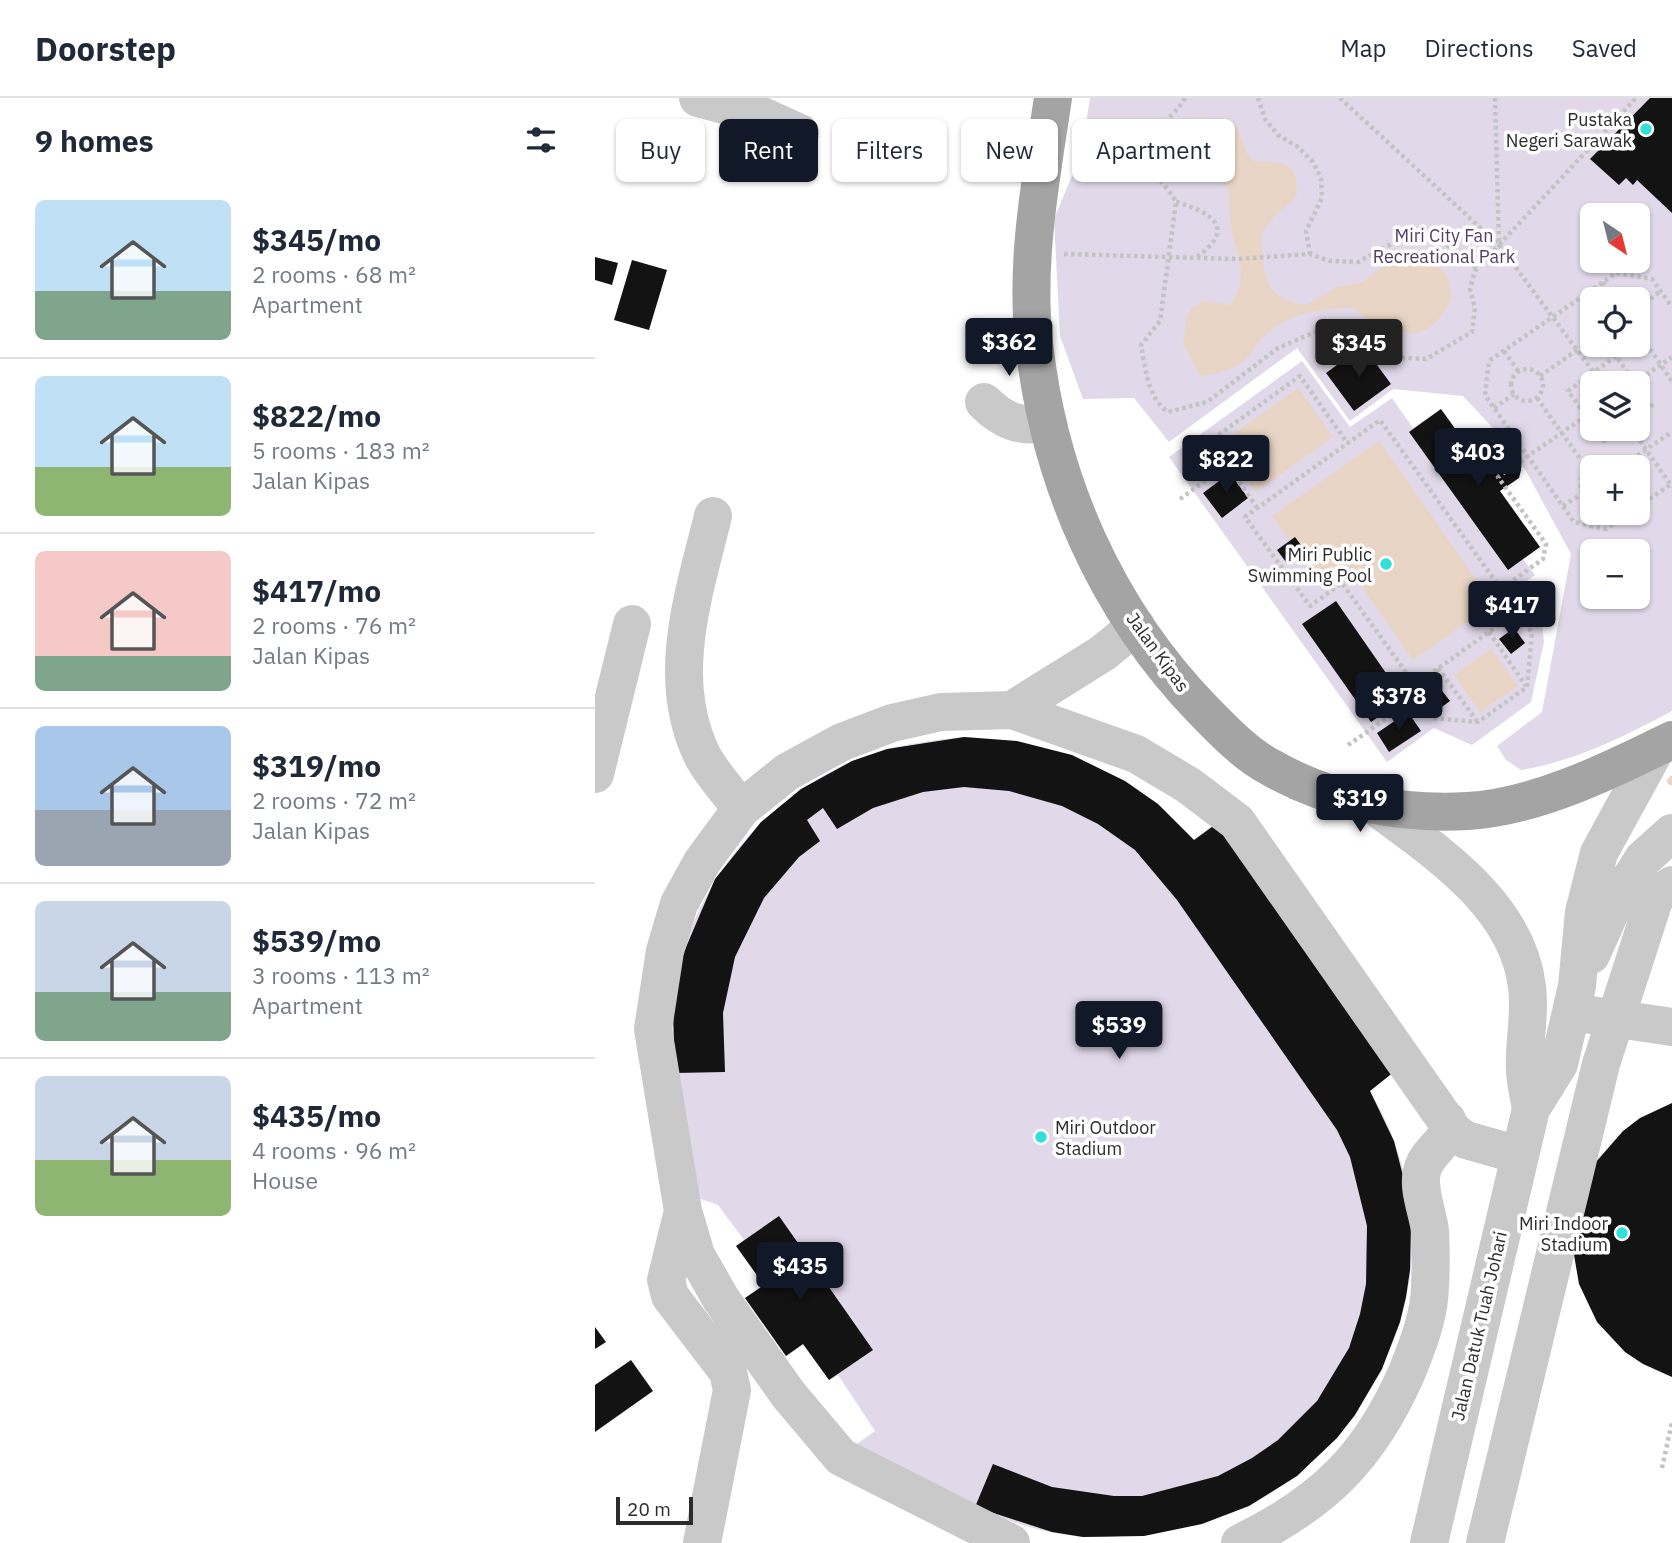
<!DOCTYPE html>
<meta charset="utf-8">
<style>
body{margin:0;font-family:"IBM Plex Sans",sans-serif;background:#f6f6f7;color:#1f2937;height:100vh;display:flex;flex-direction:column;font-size:26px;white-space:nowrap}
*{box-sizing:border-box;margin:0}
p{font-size:23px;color:#747a83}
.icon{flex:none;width:38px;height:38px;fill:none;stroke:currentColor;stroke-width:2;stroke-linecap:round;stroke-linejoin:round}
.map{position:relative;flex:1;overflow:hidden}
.panel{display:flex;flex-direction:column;background:#fff;width:595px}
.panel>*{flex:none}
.hud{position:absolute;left:21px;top:21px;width:665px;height:63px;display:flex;gap:14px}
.needle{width:46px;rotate:145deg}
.controls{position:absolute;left:985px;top:105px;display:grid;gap:14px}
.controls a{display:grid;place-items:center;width:70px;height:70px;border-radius:10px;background:#fff;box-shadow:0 2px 5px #0004;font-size:35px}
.scale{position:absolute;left:21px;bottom:18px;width:77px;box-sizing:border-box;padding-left:7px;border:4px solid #2c2c2c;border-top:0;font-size:19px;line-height:24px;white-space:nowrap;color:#2c2c2c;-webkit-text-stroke:5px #fff;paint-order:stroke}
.price{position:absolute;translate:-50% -60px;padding:0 16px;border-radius:7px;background:#111827;color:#fff;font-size:23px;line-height:46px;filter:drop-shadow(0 2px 4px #0008)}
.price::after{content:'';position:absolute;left:50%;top:42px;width:21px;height:16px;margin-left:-10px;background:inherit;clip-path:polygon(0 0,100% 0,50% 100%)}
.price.selected{background:#222;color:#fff}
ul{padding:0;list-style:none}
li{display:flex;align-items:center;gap:21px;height:175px;padding:0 35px}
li+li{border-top:2px solid #e0e1e3}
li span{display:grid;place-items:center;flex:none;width:196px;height:140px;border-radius:10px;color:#555}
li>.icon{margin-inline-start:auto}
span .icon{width:84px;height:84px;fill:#fffc;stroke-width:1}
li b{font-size:30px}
h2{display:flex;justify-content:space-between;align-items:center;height:84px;padding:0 35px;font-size:30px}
.chip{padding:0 24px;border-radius:10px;background:#fff;box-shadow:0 2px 5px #0004;font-size:24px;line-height:63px}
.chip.selected{background:#111827;color:#fff}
header{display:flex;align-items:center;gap:42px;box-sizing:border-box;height:98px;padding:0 35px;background:#fff;border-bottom:2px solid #e0e1e3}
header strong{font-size:33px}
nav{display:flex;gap:38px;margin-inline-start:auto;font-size:24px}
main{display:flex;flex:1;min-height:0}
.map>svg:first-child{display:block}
.green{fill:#e1d9e9;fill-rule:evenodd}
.water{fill:#e9d5c5}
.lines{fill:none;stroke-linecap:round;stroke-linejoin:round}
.stream{stroke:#e9d5c5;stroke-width:8}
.building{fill:#131313}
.path{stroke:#c3c3c3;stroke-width:4.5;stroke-dasharray:3.5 3.5;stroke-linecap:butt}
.minor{stroke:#c9c9c9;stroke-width:38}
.major{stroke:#a4a4a4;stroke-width:38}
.poi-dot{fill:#31e0da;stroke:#fff;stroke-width:2.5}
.labels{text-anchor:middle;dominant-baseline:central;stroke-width:7;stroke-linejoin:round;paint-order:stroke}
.poi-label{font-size:18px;fill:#2c2c2c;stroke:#fff;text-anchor:end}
.park-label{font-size:18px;fill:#533b66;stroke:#fff}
.street-label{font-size:18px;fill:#2c2c2c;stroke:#fff}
</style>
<header>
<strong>Doorstep</strong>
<nav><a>Map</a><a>Directions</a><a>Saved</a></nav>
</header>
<main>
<section class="panel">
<h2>9 homes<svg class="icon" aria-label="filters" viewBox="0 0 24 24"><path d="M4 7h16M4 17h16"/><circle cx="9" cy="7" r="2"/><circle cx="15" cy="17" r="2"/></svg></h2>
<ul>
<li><span style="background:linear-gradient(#bfe0f5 65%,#7fa58c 0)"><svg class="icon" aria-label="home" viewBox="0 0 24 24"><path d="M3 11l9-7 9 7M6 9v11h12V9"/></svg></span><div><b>$345/mo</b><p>2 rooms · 68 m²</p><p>Apartment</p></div></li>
<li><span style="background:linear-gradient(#bfe0f5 65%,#8fb573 0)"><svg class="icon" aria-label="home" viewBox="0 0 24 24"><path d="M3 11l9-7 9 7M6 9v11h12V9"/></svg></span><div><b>$822/mo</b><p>5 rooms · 183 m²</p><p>Jalan Kipas</p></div></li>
<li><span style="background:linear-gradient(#f6c9c9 75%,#7fa58c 0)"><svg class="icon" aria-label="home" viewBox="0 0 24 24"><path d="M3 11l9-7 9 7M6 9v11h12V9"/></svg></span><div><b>$417/mo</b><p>2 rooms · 76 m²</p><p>Jalan Kipas</p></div></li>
<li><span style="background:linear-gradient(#a9c7e8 60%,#9aa5b1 0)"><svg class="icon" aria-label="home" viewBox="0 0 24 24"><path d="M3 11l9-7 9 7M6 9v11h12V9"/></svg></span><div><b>$319/mo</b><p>2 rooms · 72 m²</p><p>Jalan Kipas</p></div></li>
<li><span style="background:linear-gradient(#c9d6e8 65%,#7fa58c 0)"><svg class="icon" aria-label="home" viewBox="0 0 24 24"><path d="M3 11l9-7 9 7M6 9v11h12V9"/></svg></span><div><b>$539/mo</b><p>3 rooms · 113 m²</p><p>Apartment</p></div></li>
<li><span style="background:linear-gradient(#c9d6e8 60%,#8fb573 0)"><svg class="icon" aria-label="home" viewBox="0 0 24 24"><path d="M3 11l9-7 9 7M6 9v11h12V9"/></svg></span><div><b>$435/mo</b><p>4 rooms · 96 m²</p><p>House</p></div></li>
</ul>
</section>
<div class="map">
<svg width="1077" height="1445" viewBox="0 0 1077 1445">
<rect width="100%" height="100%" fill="#fff"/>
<path class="green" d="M495 0H1077V613C1028 639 981 663 926 672L911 662 902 648 947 614 976 456 931 373 909 342 868 298 798 291 755 323 702 250 574 344 539 300 488 301 465 238 459 121 486 56ZM998 117H1043V163H998ZM998 201H1043V247H998ZM998 285H1043V331H998ZM998 369H1043V415H998ZM998 453H1043V499H998Z
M707 263 755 329 797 300 818 330 846 311 945 449 928 461 940 477 927 487 945 509 949 544 936 604 877 647 839 630 792 664 574 359Z
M369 639C461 642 536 675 599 742L625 723 800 973 775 993C900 1206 731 1445 490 1439 408 1434 331 1383 260 1347L280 1333 243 1277 234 1282 209 1246 191 1258 150 1200 169 1187 141 1148 149 1142 123 1107 103 1100C92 1040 75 978 78 916 83 807 156 709 255 664 291 648 330 643 369 639Z"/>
<path class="water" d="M604 19 642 28 651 54 658 63C687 66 703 60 702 97 692 110 671 121 667 138 665 145 668 154 668 160 669 190 681 202 711 207L742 189 768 184 789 167 814 158 839 166 849 174 854 183 857 201C849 213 842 228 827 233 805 240 774 226 759 210 725 210 693 215 668 239 661 245 658 255 651 261 639 272 620 276 605 278L588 245 591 222 597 210 608 203 635 207C658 175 638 154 635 122 634 111 635 101 633 89L620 79 592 76 581 50 590 28Z
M703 290 738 339 661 394 626 345Z
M784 343 898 506 818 562 752 467 725 486 677 418Z
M896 551 923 588 885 614 859 577Z"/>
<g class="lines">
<path class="stream" d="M1076 683 1077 682"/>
</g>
<path class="building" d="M1055 0H1077V115L1042 82 1038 87 1031 80 1024 87 995 61Z
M0 159 23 165 17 187 0 182Z
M37 162 72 172 54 232 19 222Z
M768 248 796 286 759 313 731 275Z
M846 311 889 371 909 357 916 358 926 372 924 380 905 393 945 449 913 472 814 334Z
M635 375 653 400 627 420 608 395Z
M700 439 709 451 691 464 682 452Z
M741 503 809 601 776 624 707 526Z
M919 530 930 545 916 556 904 541Z
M844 589 855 603 840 614 829 599Z
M813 614 826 633 794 654 782 635Z
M369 639 422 643 477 657 530 683 563 706 599 742 625 723 800 973 775 993 799 1043 813 1097 816 1127 815 1172 811 1199 805 1224 787 1271 760 1317 742 1340 702 1378 654 1408 607 1426 549 1438 488 1439 457 1434 380 1409 398 1366 457 1389 519 1398H547L623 1378 657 1360 683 1342 722 1303 754 1250 765 1216 771 1186 772 1128 755 1059 742 1032 582 802 540 752 503 726 467 708 414 693 369 689 328 694 278 710 242 731 228 710 212 722 225 743 204 759 169 800 140 859 128 915 130 974 80 975 78 913 86 861 120 781 166 724 206 691 257 663 292 651Z
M1077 1005V1279L1048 1266 1030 1254 1002 1224 984 1186 977 1145 1000 1065 1028 1033 1045 1020Z
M184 1118 278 1252 234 1282 208 1246 191 1258 150 1200 169 1187 141 1148Z
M0 1229 11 1244 0 1251Z
M36 1262 58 1293 0 1334V1287Z"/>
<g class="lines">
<path class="path" d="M590 0C577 22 563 23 553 52 557 82 568 81 581 104L565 223 546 247C550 269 553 301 573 314L612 304 683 250 727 231 774 238 792 259
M663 0 670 21 683 37 703 49 718 64 726 81 727 100 711 133 715 156
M745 0 904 147 1041 0
M900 0 904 147 999 275
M581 104C617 114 643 131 600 160
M469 156 642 161 715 156 734 163 763 164 792 148 820 138 839 140 878 162 880 173
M1008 184 1020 201
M1044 209 1066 193
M1043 228 1047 221 1044 209
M1043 234 1077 283
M909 253 924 274
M780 265 792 259 831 261 877 234 880 210 875 191 880 173 904 147
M916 287a16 16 0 1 1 32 0a16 16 0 1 1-32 0Z
M945 278 998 241
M1040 285 1077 259
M1043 289 1057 308 1043 319
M942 300 993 372
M899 310 919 296
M998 327 973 293 1021 258 1040 285
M1000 331 1009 343 1026 331
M1037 331 1077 389
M632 367 663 411
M1025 369 1077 334
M998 371C986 375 983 384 988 395L998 401
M585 401 632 367 615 343 705 278 753 346
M968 408 988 395
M1043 409 1076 386
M1022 415 1026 421
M1035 415 1011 431 979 424 890 297 894 263 1021 175 1057 181 1077 209
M906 491 785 322 650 419 715 508 747 485 820 587 923 513 906 491 948 461 951 446 903 379 991 318
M894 534 931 588
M843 570 882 623
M817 603 837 620 883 624 932 589 937 535 923 513
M753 647 817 603 820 587
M1067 1370 1077 1324"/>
<path class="minor" d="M103 0 165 17 205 35
M389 304C408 323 426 330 452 325
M118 418C99 496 69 581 108 659 118 677 134 694 146 711
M417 612 508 555 541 528
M0 676 37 526
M781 709C841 754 923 807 932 889 936 918 928 946 930 974 931 987 934 999 936 1011
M996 857 1018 808 1048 761 1077 735
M996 917 1077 929
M88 1113 101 1157 126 1201 193 1296 246 1359 416 1445
M107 1445 137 1292 133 1274 75 1198 71 1182 88 1113 58 931 70 853 84 806 107 764 146 711 192 674 247 644 297 625 346 614 417 612 541 656 593 687 642 724 859 1034 871 1042 924 1057
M645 1445C728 1405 775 1359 812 1274 823 1247 835 1216 835 1187 836 1169 836 1151 835 1133 833 1114 821 1089 828 1070 832 1056 846 1048 852 1036V1022
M834 1445 936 1011 964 966 982 888 989 814 1004 755 1062 649
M890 1445 1006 966 1060 799 1077 787"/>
<path class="major" d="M458 0C446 81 430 163 439 245 454 382 511 512 608 612 628 632 650 656 675 669 734 703 805 717 873 713 942 709 1016 672 1077 642"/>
</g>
<g class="poi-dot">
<circle cx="1051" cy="31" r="7"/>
<circle cx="791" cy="466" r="7"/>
<circle cx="446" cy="1039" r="7"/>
<circle cx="1027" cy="1135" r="7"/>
</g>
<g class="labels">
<g class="poi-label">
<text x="1037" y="21">Pustaka<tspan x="1037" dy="21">Negeri Sarawak</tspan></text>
<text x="777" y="456">Miri Public<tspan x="777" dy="21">Swimming Pool</tspan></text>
<text x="460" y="1029" text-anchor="start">Miri Outdoor<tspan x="460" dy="21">Stadium</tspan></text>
<text x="1013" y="1125">Miri Indoor<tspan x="1013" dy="21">Stadium</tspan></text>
</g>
<g class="park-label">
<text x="849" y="137">Miri City Fan<tspan x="849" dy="21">Recreational Park</tspan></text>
</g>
<g class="street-label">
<text transform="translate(563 554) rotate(54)">Jalan Kipas</text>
<text transform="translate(884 1228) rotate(-77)">Jalan Datuk Tuah Johari</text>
</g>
</g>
</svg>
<div class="controls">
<a><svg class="needle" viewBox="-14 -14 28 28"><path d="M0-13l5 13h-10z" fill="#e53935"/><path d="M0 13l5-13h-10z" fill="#747a83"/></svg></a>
<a><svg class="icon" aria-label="locate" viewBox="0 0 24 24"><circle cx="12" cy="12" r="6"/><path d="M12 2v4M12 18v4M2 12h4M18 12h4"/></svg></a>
<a><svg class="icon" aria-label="layers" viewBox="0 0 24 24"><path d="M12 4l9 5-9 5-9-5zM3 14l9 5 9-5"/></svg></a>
<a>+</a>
<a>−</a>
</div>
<div class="scale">20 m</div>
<b class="price" style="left:414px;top:280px">$362</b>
<b class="price selected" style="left:764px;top:281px">$345</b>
<b class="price" style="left:883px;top:390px">$403</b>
<b class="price" style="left:631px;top:397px">$822</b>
<b class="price" style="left:917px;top:543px">$417</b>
<b class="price" style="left:804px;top:634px">$378</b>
<b class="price" style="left:765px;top:736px">$319</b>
<b class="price" style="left:524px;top:963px">$539</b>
<b class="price" style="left:205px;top:1204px">$435</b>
<div class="hud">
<a class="chip">Buy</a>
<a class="chip selected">Rent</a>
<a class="chip">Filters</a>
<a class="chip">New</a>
<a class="chip">Apartment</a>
</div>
</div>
</main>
